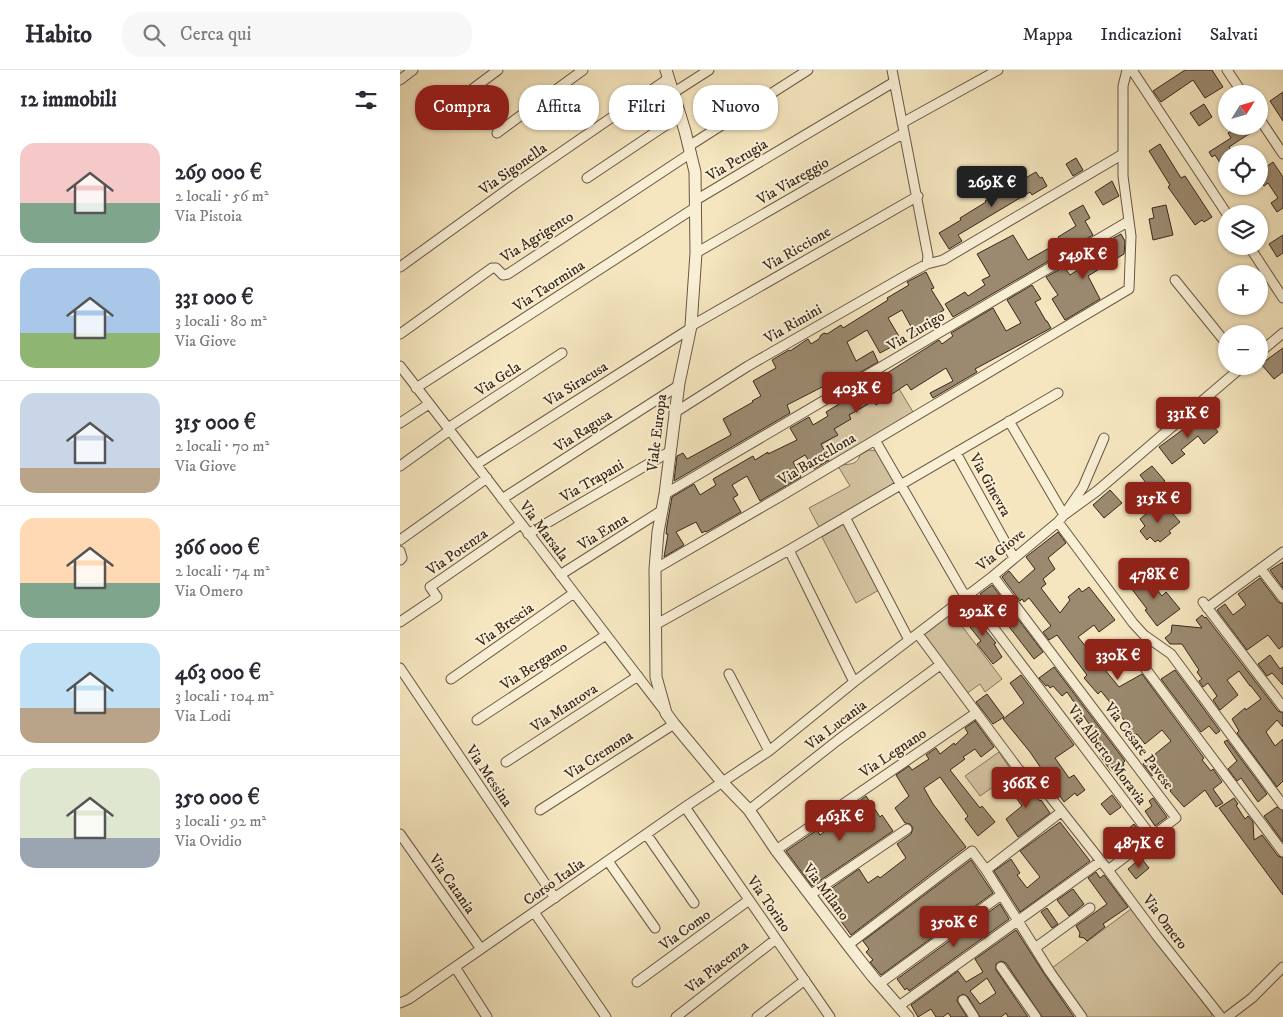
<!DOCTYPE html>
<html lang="it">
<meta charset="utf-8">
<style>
body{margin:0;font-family:"IM FELL DW Pica",serif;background:#f7f7f7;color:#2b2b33;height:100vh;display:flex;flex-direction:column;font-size:19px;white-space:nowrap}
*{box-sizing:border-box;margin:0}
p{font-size:16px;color:#7c7c81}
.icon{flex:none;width:28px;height:28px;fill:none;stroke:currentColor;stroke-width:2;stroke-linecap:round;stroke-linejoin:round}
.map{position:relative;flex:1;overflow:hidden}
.side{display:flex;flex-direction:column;background:#fff;width:400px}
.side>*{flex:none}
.hud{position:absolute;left:15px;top:15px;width:475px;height:45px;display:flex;gap:10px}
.needle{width:32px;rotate:53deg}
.buttons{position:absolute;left:818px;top:15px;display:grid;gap:10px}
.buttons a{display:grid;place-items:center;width:50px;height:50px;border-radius:50%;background:#fff;box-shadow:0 1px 4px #0004;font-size:25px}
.price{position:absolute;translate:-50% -42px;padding:0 11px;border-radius:5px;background:#8f2418;color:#fff;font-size:16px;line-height:32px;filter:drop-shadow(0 1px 2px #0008)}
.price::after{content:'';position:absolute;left:50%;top:30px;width:15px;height:11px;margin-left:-8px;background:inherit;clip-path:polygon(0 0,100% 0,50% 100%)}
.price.active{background:#222;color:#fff}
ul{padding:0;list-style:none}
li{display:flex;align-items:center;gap:15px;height:125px;padding:0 20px}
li+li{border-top:1px solid #e1e1e2}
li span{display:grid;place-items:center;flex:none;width:140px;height:100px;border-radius:15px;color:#555}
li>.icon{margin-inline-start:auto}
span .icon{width:60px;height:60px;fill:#fffc;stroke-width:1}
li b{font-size:21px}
h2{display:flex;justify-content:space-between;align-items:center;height:60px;padding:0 20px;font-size:21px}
.pill{padding:0 18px;border-radius:20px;background:#fff;box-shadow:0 1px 4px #0004;font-size:18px;line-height:45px}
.pill.active{background:#8f2418;color:#fff}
header{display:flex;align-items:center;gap:30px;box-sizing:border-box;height:70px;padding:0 25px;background:#fff;border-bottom:1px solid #e1e1e2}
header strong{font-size:24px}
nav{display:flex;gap:28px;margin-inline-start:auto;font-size:18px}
.search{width:350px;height:45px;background:#f7f7f7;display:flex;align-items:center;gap:12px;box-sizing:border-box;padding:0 18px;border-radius:20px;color:#7c7c81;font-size:19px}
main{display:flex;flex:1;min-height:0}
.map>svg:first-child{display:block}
.green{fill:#d5c5a3;stroke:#88765f}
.building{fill:#9b8a70;stroke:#3a261b;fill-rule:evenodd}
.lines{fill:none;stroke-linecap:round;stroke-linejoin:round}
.minor-casing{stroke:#695644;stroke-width:11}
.tertiary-casing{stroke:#695644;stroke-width:13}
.minor{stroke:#f8efd5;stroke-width:9}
.tertiary{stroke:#f8efd5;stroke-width:11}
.labels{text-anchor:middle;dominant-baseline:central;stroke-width:4;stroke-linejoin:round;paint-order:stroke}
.street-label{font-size:15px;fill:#3a261b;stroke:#f8efd5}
</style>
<header>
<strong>Habito</strong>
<div class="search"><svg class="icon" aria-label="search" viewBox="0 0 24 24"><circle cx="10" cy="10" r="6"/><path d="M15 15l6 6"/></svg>Cerca qui</div>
<nav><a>Mappa</a><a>Indicazioni</a><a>Salvati</a></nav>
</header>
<main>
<section class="side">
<h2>12 immobili<svg class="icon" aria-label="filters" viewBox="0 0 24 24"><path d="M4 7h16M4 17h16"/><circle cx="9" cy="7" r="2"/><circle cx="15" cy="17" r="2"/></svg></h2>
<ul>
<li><span style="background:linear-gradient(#f6c9c9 60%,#7fa58c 0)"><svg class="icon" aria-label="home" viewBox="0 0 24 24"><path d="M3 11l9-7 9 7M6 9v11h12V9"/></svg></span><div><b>269 000 €</b><p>2 locali · 56 m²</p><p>Via Pistoia</p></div></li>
<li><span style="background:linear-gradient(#a9c7e8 65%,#8fb573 0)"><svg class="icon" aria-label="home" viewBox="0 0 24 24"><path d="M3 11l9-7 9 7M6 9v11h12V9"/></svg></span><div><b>331 000 €</b><p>3 locali · 80 m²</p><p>Via Giove</p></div></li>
<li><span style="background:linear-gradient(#c9d6e8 75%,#b9a48a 0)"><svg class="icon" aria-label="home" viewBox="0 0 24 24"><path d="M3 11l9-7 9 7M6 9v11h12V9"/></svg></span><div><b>315 000 €</b><p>2 locali · 70 m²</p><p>Via Giove</p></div></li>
<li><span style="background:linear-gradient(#ffd9b3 65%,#7fa58c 0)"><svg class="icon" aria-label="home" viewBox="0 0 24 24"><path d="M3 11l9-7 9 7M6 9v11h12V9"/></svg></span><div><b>366 000 €</b><p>2 locali · 74 m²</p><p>Via Omero</p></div></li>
<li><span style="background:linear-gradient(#bfe0f5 65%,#b9a48a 0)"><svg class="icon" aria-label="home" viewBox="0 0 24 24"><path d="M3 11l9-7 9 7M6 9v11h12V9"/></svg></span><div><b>463 000 €</b><p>3 locali · 104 m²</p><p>Via Lodi</p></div></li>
<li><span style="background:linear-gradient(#dfe7d0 70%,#9aa5b1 0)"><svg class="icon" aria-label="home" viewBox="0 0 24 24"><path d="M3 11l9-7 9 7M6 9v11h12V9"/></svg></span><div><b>350 000 €</b><p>3 locali · 92 m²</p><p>Via Ovidio</p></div></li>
</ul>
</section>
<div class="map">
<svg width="883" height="947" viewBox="0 0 883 947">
<rect width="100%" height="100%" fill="#f5e6bf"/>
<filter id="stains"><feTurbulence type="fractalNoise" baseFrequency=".004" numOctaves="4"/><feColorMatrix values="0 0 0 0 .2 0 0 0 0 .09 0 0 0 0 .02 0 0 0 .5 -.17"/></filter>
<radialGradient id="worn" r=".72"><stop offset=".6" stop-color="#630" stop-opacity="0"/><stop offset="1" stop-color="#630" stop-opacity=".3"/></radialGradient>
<path class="green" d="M498 317 513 342 429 393 420 375 437 365 432 355Z
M469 380 477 381 495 413 420 459 409 438 450 416 438 396C446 393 457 397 460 385Z
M444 454 479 520 456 533 422 467Z
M552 543 602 609 585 622 580 614 566 624 524 565Z
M599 682 613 703 580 726 565 706Z
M731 839 811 943 812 947H687L652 898Z"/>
<path class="building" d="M785 0H812L823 17 805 28 793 10 761 32 753 21Z
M883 22V51L870 31Z
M804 34 812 47 799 56 790 43Z
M839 56H848L852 62 829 77 833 84H826V102L815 85 812 87 809 82 831 68 828 63Z
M760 74 781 108 785 106 812 147 804 152 802 150 795 155 768 117 770 115 749 81Z
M676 88 683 100 673 106 666 94Z
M873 92 883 107V138L877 142 871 133 878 128 868 113 864 116 859 109V102Z
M636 102 640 108 642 107 647 116 632 125 630 122 558 165 562 171 549 179 539 163 561 150 560 148 586 132 585 131Z
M712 111 719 126 703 135 695 122Z
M683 135 690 148 685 151 693 165 665 181 656 174 661 171 658 167 676 156 669 143Z
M766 135 773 165 753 170 749 149 754 148 752 138Z
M721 164 725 171 724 184 688 206 700 229 665 250 652 229 658 225 646 207 664 197 670 205 684 196 682 194 705 181 702 174Z
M613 165 628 190 651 177 657 186 553 247 545 234 565 222 568 226 585 215 582 210 590 206 577 184Z
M883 165V183L877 187 869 174Z
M526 202 534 218 531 219 544 240 527 251 529 254 514 262 502 240 488 248 500 268 494 272 495 275 480 283 467 260 447 272 456 291 473 281 478 292 431 319 428 314 387 335 390 343 274 411 277 386 283 383 287 389 331 365 323 349 353 332 352 331 361 326 353 311 376 298 372 290 389 280 390 281 408 269 411 274 419 269 421 265 424 263 427 264 441 255 443 258 488 230 487 228 509 215 507 212Z
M632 215 641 229 635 232 646 251H647L651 258 575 299 577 302 533 328 530 323 553 311 546 298 511 320 507 314 476 335 473 331 449 345 451 349 434 359 438 365 421 374 429 390 414 399 405 385 393 392 401 407 360 431 347 406 332 415 338 425 333 428 341 442 306 462 305 461 302 463 296 452 276 462 284 475 264 487 268 464H266L267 455 272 427 294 414 300 425 316 415 313 409 353 386 355 390 368 382V384L397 370 390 358 409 347 413 355 428 346 426 342 460 321 458 318 483 303 484 305 539 270 542 274 553 266 551 263 593 238 606 261 621 253 607 230Z
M883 278V302L874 309 861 294Z
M805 346 818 362 804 374 798 366 781 380 785 384 772 394 759 377 785 358 787 361Z
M752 396 765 411 752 421 740 405Z
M710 420 722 433 704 448 693 435Z
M757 435 762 441 767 437 780 452 769 461 771 463 760 472 758 470 755 472 750 467 747 470 740 461 745 456 740 449Z
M658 462 666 473 648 488 655 499 643 509 646 514 641 518 660 543 670 530 668 527 679 518 682 522 689 517 715 550 699 562 694 555 678 567 719 617 742 604 804 688 802 690 811 701 813 699 822 712 813 719 823 733 816 737 805 720 784 737 770 721 771 720 758 702 752 706 743 694 771 671 762 660 745 674 737 664 734 667 726 657 728 655 701 621 698 624 684 608 687 605 657 565 649 570 643 562 651 556 629 528 624 532 622 529 620 531 602 507 609 501 619 513 635 499 626 487Z
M883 492V518L870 500Z
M739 505 744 510 747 508 762 526 766 522 780 539 757 556 745 540 747 539 728 514Z
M860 508 878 532 883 534V576L879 579 868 565 847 580 817 540 825 534 833 545 846 535 838 524Z
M592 515 643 582 634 589 600 545 598 547 597 545 594 547 589 542 592 540 580 524Z
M569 538 584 555 582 556 596 573 594 574 602 587 593 594 577 574 581 571 566 552 568 550 562 543Z
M802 545 805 548 806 547 878 641 883 643V657L877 650 866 662 875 676 883 669V711L877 717 837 663 839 661 832 649 845 638 846 640 861 629 851 616H850L839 601 827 610 838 625 820 640 813 630 817 626 808 613 803 617 799 611 802 609 797 602 799 600 782 574H770L765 568 771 563 772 555 802 558 796 550Z
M870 585 880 599 883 597V615L872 603 867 606 858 594Z
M654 597 725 691 723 693 724 695 719 699 718 697 711 701 700 686 701 685 689 669 696 664 667 622 662 626 653 616 650 618 648 615 646 616 639 608Z
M775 600 820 661 816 664 809 656 801 662 761 609Z
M621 605 674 675 655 688 669 708 674 705 685 720 677 726 675 723 664 732 630 682 603 649 624 633 610 613Z
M587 624 604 647 593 654 576 632Z
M575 651 594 677 581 687 575 679 563 687 565 689 550 700 580 738 582 736 595 752 578 766 565 749 568 746 540 707 524 718 533 734 566 777 451 865 422 825 459 799 468 813 478 806 480 808 506 788 497 774 511 764 513 758 510 754 505 753 495 738 509 726 496 705 509 696 512 700 529 689 526 685 536 678 540 684 554 673 555 675 568 663 565 658Z
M827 670 867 724 858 732 841 708 837 711 828 699 837 691 824 672Z
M621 709 640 731 641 730 650 743 618 767 606 749 622 736 609 718Z
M712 725 721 737 710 745 701 734Z
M466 726 480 747 482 745 493 761 412 816 386 781 417 760 420 765 440 750 437 746 448 739V740Z
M753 728 767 747 755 756 745 741 752 736 749 731Z
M834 728 838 734 836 735 845 749 848 746 853 752 854 770 862 765 878 786 883 788V825L819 738Z
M877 737 883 741V772L864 746Z
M660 752 690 791 620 842 594 801 611 789 620 803 617 805 627 818 640 807 620 781Z
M734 754 743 765 728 777 724 772 733 766 728 759Z
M741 788 749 798 736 809 728 799Z
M571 790 593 823 481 905 470 892 473 890 466 882 469 879 463 871Z
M696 802 700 808 704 805 728 837 703 854 705 857 687 871 684 868 679 867 680 863 676 856 707 834 688 808Z
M673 819 684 834 669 846 657 830Z
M600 834 609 849 509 921 507 918 505 920 497 909Z
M647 838 658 854 652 858 641 842Z
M616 860 645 905 674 947H642L606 893 601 891 596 894V900L628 947H608L606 943 601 947H580L568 927 563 924 558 927 557 931 567 947H551L548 943 543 947H536L531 939 518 947 511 935 558 901 566 912 583 902 575 889ZM587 908 596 923 580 934 570 921Z"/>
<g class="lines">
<g class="minor-casing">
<path id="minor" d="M492 0 528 186 527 194
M732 0 827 144
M827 0 843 24
M0 10 13 0
M67 23 98 0
M273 23 309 0
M859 48 883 84
M502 53 598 0
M97 63 183 0
M289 76 408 0
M187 108 281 45
M296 130 494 12
M849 176 883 228
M296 183 504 63
M0 197 115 114 269 8
M775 210 826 273
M291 256 518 126
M0 264 92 198H96L103 205 108 204 291 83
M859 283 883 263
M0 296C89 410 175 525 263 639
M16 318 296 137
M274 343 348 296 512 202 527 194 543 190 723 84
M609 351 664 445
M0 353 29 334
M48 358 162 283
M475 370 565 526
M556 383 614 488
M77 394 291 258
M0 396 50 360
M265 424 729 151
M102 429 278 316
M668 439 683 417 704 368
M445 447 509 570
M658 452 733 553 744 565 771 584 883 735
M128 464 269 382
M0 470 87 408
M389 480 454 612
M0 481 2 488 0 490
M255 499 381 426 729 219 731 166 723 106V16L727 0
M861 499 883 528
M160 505 261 441
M593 506 776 748 708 800
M568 524 752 767
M803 532 883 637
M807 538 883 482
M0 552 37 527 30 517 121 454
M255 555 389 480 658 323
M518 564 619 700 644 719 708 800 757 866 821 947
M0 598 155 828
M745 598 883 782
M329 604 369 681
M51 609 174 523
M77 650 206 565
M106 692 238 606
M285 737 430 947
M140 740 274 654
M349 740 438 670 540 595
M0 764 81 879
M247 765 294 833
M376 780 576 643
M208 791 255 858
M586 800 661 742
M410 825 507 759
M134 842 206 947
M448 875 572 781 586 800 650 902 682 947
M635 878 690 838
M55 897 87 947
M601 897 636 947
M237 912 349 830
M479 914 601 825
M563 930 574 947
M0 933 9 929 285 737 369 681 454 612 593 506 658 452 664 445 697 421 843 296
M499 936 701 791
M276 947 376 869
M357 947 405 910
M827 947 852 928 883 897"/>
</g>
<g class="tertiary-casing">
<path id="tertiary" d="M266 0 285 61 295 102 296 183 291 256 279 313 265 424 258 462 255 499 256 607 266 643 274 654 323 713 349 740 376 780 448 875 473 907 508 947"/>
</g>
<use href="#minor" class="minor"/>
<use href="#tertiary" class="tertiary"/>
</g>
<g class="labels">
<g class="street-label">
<text transform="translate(337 90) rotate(-31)">Via Perugia</text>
<text transform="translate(113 99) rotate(-35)">Via Sigonella</text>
<text transform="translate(393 111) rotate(-30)">Via Viareggio</text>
<text transform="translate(137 167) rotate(-32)">Via Agrigento</text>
<text transform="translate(397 179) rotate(-30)">Via Riccione</text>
<text transform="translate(149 216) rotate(-33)">Via Taormina</text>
<text transform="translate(393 254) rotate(-30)">Via Rimini</text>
<text transform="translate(516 261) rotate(-31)">Via Zurigo</text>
<text transform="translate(98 309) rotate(-33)">Via Gela</text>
<text transform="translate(176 314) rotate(-32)">Via Siracusa</text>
<text transform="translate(183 361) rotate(-33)">Via Ragusa</text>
<text transform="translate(257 363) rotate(-83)">Viale Europa</text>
<text transform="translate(417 389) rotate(-31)">Via Barcellona</text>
<text transform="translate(192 411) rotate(-30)">Via Trapani</text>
<text transform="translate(590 415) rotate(61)">Via Ginevra</text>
<text transform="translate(144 461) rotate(53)">Via Marsala</text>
<text transform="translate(203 462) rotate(-32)">Via Enna</text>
<text transform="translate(601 480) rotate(-39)">Via Giove</text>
<text transform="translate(57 482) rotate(-35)">Via Potenza</text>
<text transform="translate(105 555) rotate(-35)">Via Brescia</text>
<text transform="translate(134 596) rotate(-33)">Via Bergamo</text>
<text transform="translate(164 638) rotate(-33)">Via Mantova</text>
<text transform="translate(436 655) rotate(-37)">Via Lucania</text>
<text transform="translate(739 676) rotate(53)">Via Cesare Pavese</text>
<text transform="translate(493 683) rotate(-34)">Via Legnano</text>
<text transform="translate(199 685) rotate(-33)">Via Cremona</text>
<text transform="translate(707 685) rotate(53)">Via Alberto Moravia</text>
<text transform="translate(89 706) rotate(56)">Via Messina</text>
<text transform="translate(154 812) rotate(-35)">Corso Italia</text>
<text transform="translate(52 814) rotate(55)">Via Catania</text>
<text transform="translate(426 822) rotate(53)">Via Milano</text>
<text transform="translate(369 834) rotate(55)">Via Torino</text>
<text transform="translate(765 852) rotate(53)">Via Omero</text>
<text transform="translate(285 860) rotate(-36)">Via Como</text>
<text transform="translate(317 897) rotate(-38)">Via Piacenza</text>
</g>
</g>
<rect width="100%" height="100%" filter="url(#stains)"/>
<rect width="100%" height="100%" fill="url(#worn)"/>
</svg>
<div class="buttons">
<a><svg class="needle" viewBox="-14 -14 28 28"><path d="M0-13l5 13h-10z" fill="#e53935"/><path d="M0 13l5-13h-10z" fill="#7c7c81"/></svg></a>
<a><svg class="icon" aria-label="locate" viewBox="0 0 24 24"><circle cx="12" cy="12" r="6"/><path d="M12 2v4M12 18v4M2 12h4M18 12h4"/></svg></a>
<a><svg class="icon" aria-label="layers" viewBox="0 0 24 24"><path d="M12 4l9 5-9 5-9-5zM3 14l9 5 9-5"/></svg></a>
<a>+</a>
<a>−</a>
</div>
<b class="price active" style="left:592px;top:138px">269K €</b>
<b class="price" style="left:683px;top:210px">549K €</b>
<b class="price" style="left:457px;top:344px">403K €</b>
<b class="price" style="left:788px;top:369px">331K €</b>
<b class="price" style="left:758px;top:454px">315K €</b>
<b class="price" style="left:754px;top:530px">478K €</b>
<b class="price" style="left:583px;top:567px">292K €</b>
<b class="price" style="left:718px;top:611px">330K €</b>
<b class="price" style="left:626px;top:739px">366K €</b>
<b class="price" style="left:440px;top:772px">463K €</b>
<b class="price" style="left:739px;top:799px">487K €</b>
<b class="price" style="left:554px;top:878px">350K €</b>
<div class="hud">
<a class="pill active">Compra</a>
<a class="pill">Affitta</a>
<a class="pill">Filtri</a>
<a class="pill">Nuovo</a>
</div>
</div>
</main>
